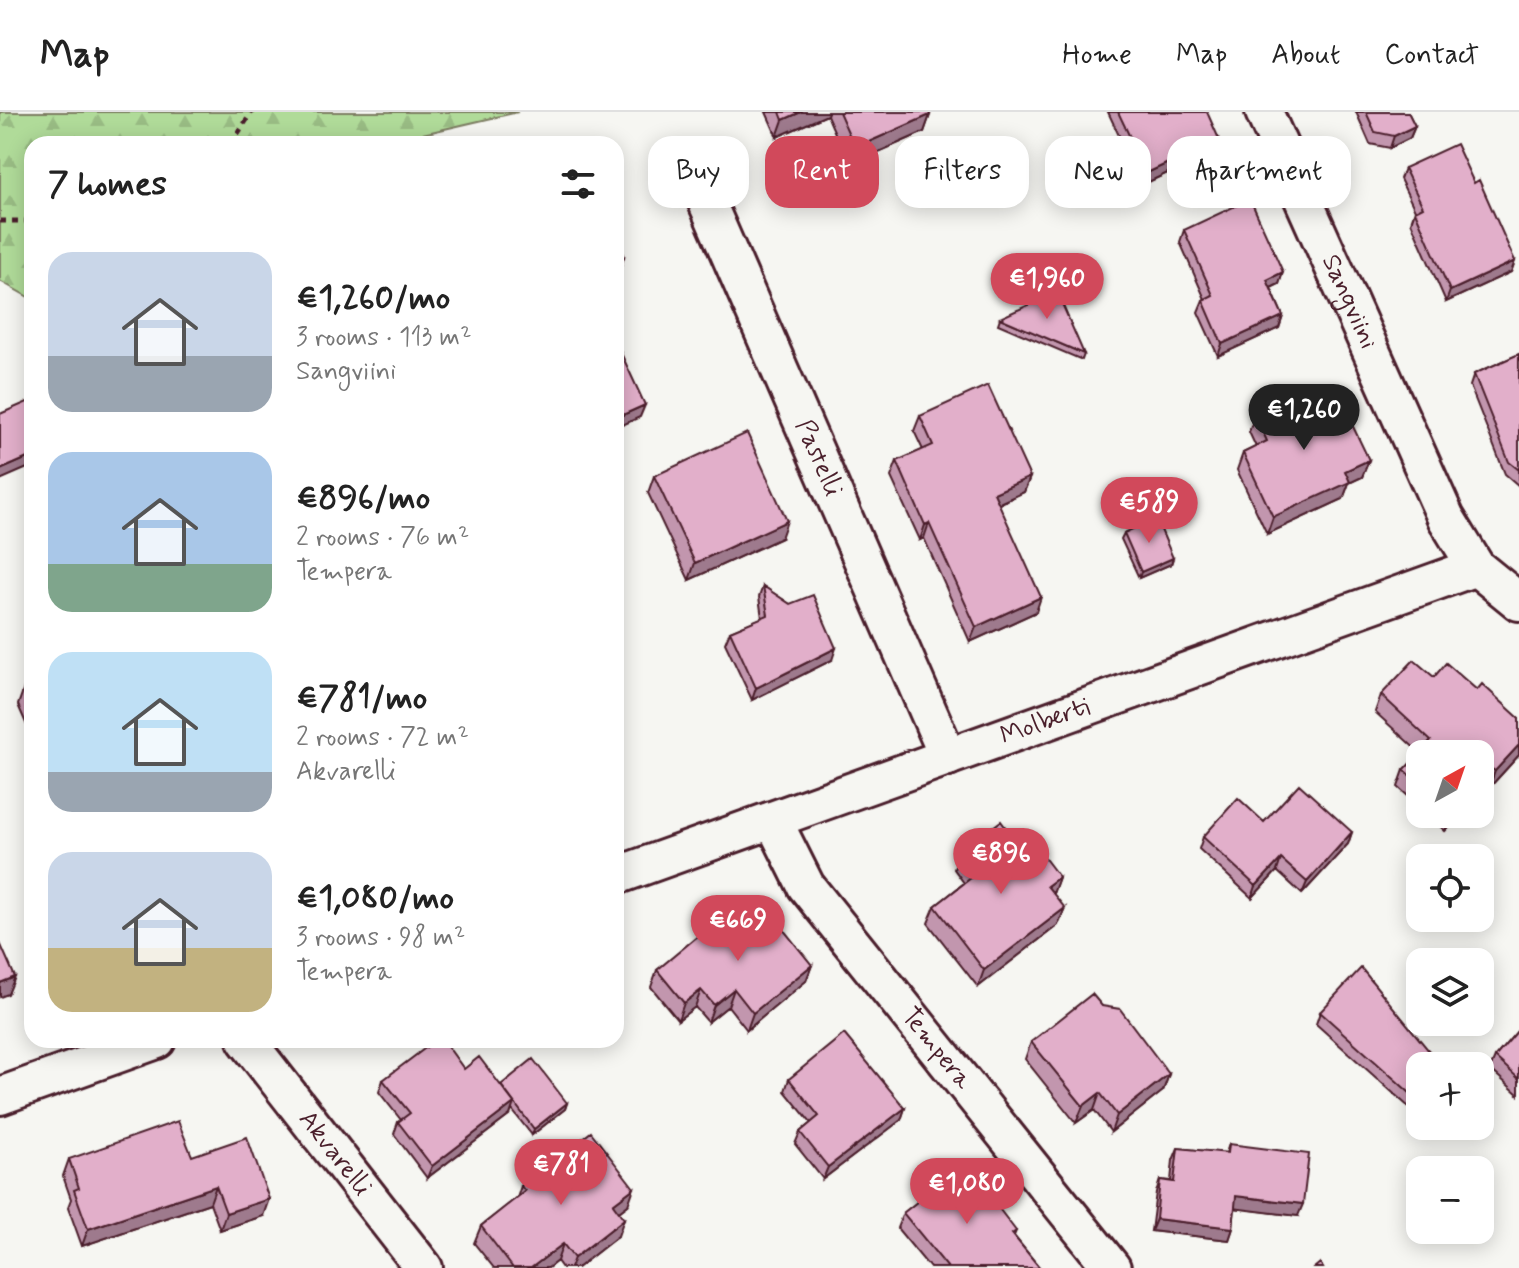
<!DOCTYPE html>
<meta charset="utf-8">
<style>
body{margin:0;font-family:Mynerve,sans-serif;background:#f6f6f6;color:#222;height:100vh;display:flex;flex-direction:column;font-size:30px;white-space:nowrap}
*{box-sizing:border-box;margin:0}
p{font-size:26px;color:#767676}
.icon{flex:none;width:44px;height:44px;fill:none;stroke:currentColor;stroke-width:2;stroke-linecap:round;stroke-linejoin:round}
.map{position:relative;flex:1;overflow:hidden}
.drawer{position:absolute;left:24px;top:24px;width:600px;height:912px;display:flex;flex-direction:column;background:#fff;border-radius:24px;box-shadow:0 4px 20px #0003}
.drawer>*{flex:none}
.hud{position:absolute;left:648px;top:24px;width:750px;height:72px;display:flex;gap:16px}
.needle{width:52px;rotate:40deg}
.buttons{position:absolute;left:1406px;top:628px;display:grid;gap:16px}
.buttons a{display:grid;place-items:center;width:88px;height:88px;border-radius:16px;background:#fff;box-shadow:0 4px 20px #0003;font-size:40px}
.price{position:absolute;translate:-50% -68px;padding:0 18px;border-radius:28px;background:#d1495b;color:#fff;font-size:26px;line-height:52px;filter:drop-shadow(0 2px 4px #0008)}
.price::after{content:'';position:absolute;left:50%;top:48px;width:24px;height:18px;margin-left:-12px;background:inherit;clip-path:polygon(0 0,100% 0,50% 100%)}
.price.current{background:#222;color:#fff}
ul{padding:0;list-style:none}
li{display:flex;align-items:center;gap:24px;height:200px;padding:0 24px}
li span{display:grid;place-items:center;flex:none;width:224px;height:160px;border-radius:24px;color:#555}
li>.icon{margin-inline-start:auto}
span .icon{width:96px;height:96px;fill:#fffc;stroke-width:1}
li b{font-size:34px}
h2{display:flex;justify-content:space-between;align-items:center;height:96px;padding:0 24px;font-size:34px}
.chip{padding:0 28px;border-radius:24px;background:#fff;box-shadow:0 4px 20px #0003;font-size:28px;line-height:72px}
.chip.current{background:#d1495b;color:#fff}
header{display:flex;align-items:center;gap:48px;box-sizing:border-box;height:112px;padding:0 40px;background:#fff;border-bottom:2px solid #e0e0e0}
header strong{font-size:38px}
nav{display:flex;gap:44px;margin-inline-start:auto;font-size:28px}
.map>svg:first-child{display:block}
.forest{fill:url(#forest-firs);stroke:#7d7d62;stroke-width:2}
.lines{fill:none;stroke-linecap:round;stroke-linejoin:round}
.minor-casing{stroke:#4a1f2b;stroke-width:42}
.path{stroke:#4a1f2b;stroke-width:5;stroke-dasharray:6 6;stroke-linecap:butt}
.minor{stroke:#f6f6f2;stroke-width:36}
.wall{fill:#c296ae;stroke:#4a1f2b;stroke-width:2}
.shaded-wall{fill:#9e7a8d;stroke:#4a1f2b;stroke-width:2}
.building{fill:#e2afca;stroke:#4a1f2b;stroke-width:2}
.labels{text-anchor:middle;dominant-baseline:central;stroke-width:6;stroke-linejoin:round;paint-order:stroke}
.street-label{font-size:26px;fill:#4a1f2b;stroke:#f6f6f2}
</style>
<header>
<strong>Map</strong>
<nav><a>Home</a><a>Map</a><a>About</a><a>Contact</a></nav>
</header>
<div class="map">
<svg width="1519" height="1156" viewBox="0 0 1519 1156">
<defs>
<pattern id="forest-firs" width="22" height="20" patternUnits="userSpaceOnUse" patternTransform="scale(2)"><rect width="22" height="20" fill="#b0db99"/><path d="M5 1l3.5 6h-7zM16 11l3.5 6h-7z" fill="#99bc84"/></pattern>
</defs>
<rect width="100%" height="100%" fill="#f6f6f2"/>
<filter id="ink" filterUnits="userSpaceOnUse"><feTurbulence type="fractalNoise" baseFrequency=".0125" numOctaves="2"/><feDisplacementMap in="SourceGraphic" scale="16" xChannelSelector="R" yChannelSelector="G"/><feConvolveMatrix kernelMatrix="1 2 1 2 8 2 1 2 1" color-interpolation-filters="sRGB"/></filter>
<g filter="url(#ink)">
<path class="forest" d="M0 0H518L401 27 394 32H32V187L0 169Z"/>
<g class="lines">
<g class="minor-casing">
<g id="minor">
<path id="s1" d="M1264 0 1446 406 1476 455 1519 490"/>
<path id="s2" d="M689 49 948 645"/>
<path id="s3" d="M773 708 806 774 1112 1156"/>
<path id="s4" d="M616 764 1476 455"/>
<path id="s5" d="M246 928 424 1156"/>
<path d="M0 984 157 928"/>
</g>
</g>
<path class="path" d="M231 32 252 0
M0 109H32"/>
<use href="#minor" class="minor"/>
</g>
<path class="wall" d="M766 0H929L930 3 924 20 849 53 827 3 777 25Z
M1108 0H1207L1215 39 1142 73Z
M1356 0H1408L1415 14 1410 26 1390 36 1370 32Z
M1404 56 1474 71 1515 149 1511 160 1446 190 1411 110 1415 98 1400 67Z
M1184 118 1283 160 1279 172 1271 176 1283 204 1279 216 1218 244 1198 200 1203 188 1205 187 1180 130Z
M1000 206 1084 242 1082 248 998 212Z
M1519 242V374L1505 362 1470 274 1474 262Z
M1304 296 1369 348 1362 365 1349 371 1343 387 1267 422 1237 358 1243 341 1256 335 1249 320 1255 303Z
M920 304 1030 365 1024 380 999 392 1036 500 970 530 924 426 920 428 891 365 897 349 923 338 914 319Z
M654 364 781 426 689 468 648 381Z
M1124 421 1173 446 1171 452 1139 466 1121 427Z
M763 474 790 492 832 548 752 588 725 531 730 519 762 506 759 485Z
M1434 565 1477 578 1519 606V643L1489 676 1486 674 1480 680V642H1420V695L1398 675 1404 658 1420 641 1375 600 1381 583Z
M32 573V625L18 593 24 576Z
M1427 702H1460L1445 719Z
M1264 710 1352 720 1348 732 1302 782 1277 759 1252 786 1199 737 1203 725Z
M1017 731 1059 765 1053 781 1058 813 978 875 928 811 935 794 964 771 954 757 960 740Z
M714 830 812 853 806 869 747 918 728 894 708 910 695 895 678 908 651 875 657 858Z
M1102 894 1169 962 1163 979 1111 1020 1094 998 1076 1011 1025 947 1031 930Z
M1320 900 1420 954V1005L1316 912Z
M1519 917V983L1490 957 1495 945Z
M464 957 501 973 567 991 565 997 532 1023 512 998 510 1003 427 1066 394 1022 398 1010 401 1008 379 980 383 968Z
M789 967 905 996 901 1008 823 1067 795 1032 800 1020 811 1011 785 979Z
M1229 1032 1298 1104 1235 1096 1233 1116 1229 1128 1151 1119 1156 1080 1160 1068 1171 1069 1173 1048 1178 1036 1226 1041Z
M192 1044 263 1104 220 1118 210 1091 82 1134 68 1095 71 1087 63 1064 69 1047Z
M521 1074 628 1093 619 1100 618 1124 577 1156H562L557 1149 548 1156H494L474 1131 481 1114 517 1086Z
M903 1101 1016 1119 1014 1124 1040 1156H930L897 1116Z"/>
<path class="shaded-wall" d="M801 0H828L827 3 777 25 783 8Z
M930 3 924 20 849 53 855 36Z
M1415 14 1410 26 1390 36 1394 24Z
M1219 27 1215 39 1142 73 1147 61Z
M624 145 618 162 616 163V149Z
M1515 149 1511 160 1446 190 1450 179Z
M1283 160 1279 172 1262 180 1267 168Z
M1283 204 1279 216 1218 244 1222 232Z
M645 293 640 305 616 316V306Z
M32 344V354L0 368V358Z
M1369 348 1362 365 1349 371 1343 387 1267 422 1273 405 1345 359Z
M1030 365 1024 380 988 396 994 381Z
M787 409 781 426 689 468 695 451Z
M929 411 924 426 920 428 925 413Z
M1173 446 1171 452 1139 466 1141 460Z
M1041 485 1036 500 970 530 976 515Z
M836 536 832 548 752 588 756 576Z
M1519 633V643L1489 676 1495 659Z
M1492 657 1486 674 1480 680V670Z
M1451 702H1460L1445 719Z
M1352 720 1348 732 1302 782 1307 770Z
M1281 747 1277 759 1252 786 1256 774Z
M1059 765 1053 782 1047 774Z
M1065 796 1058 813 978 875 984 858Z
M812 853 806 869 747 918 753 901Z
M15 865 8 882 0 885V871Z
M734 877 728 894 708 910 714 893Z
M701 878 695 895 678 908 684 891Z
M1169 962 1163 979 1111 1020 1117 1003Z
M1100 981 1094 998 1076 1011 1083 994Z
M514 991 510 1003 427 1066 432 1054Z
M567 991 565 997 532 1023 534 1017Z
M905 996 901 1008 823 1067 828 1055Z
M216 1074 210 1091 82 1134 88 1117Z
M634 1076 628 1093 607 1109 613 1092Z
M1236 1084 1303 1092 1298 1104 1232 1096Z
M269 1087 263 1104 220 1118 226 1101Z
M624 1107 618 1124 577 1156H570L574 1146Z
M1156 1107 1233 1116 1229 1128 1151 1119Z
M563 1132 557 1149 548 1156H531Z"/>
<path class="building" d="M780 0H801L783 8Z
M839 0H929L930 3 855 36Z
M1118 0H1207L1219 27 1147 61Z
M1366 0H1408L1415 14 1394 24 1375 20Z
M1456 32 1474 71 1479 68 1515 149 1450 179 1415 99 1423 95 1404 56Z
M1250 87 1283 160 1267 168 1283 204 1222 232 1203 188 1213 183 1184 118Z
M616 126 624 145 616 149Z
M1057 180 1084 242 1000 206Z
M620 239 645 293 616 306V241Z
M1519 242V358L1509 350 1474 262Z
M988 273 1030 365 994 381 1041 485 976 515 929 411 925 413 897 349 933 333 920 304Z
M1337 281 1369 348 1345 359 1350 370 1273 405 1243 341 1267 329 1255 303 1298 284 1304 296Z
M32 288V344L0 358V302Z
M747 321 787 409 695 451 654 364Z
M1156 406 1173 446 1141 460 1124 421Z
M763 474 790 492 813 483 836 536 756 576 730 519 768 503Z
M1414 548 1434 565 1446 551 1477 578 1482 572 1519 606V633L1495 659 1492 657 1480 670V642H1420V673L1404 658 1431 629 1381 583Z
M32 573V594L24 576Z
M1299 672 1352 720 1307 770 1281 747 1256 774 1203 725 1238 686 1264 710Z
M1001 709 1017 731 1027 723 1059 765 1047 774 1065 796 984 858 935 794 976 762 960 740Z
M762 791 812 853 753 901 734 877 714 893 701 878 684 891 657 858 704 819 714 830Z
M0 831 15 865 0 871Z
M1361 856 1430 940 1429 954H1420V990L1320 900Z
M1092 882 1102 894 1120 897 1169 962 1117 1003 1100 981 1083 994 1031 930Z
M1519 917V967L1495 945Z
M844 922 905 996 828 1055 800 1020 819 1004 789 967Z
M436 928H443L464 957 479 945 514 991 432 1054 398 1010 410 1001 383 968Z
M533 947 567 991 534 1017 501 973Z
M178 1009 192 1044 247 1025 269 1087 226 1101 216 1074 88 1117 74 1078 79 1076 69 1047Z
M591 1020 634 1076 613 1092 624 1107 574 1146 563 1132 531 1156H513L481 1114 525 1079 521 1074Z
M1229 1032 1309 1042 1303 1092 1236 1084 1233 1116 1156 1107 1160 1068 1174 1070 1178 1036 1228 1041Z
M965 1052 1016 1119 1012 1122 1040 1156H948L903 1101Z
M1320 1151 1323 1156H1314Z"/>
</g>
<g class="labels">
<g class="street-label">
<text stroke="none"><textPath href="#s1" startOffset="208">Sangviini</textPath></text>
<text stroke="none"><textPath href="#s2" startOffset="324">Pastelli</textPath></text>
<text stroke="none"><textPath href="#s4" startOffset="456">Molberti</textPath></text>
<text stroke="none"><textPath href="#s3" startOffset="282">Tempera</textPath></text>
<text stroke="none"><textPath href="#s5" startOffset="144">Akvarelli</textPath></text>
</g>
</g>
</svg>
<div class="buttons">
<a><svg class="needle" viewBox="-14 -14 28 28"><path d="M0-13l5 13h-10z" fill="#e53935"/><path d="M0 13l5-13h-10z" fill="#767676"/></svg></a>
<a><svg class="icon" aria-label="locate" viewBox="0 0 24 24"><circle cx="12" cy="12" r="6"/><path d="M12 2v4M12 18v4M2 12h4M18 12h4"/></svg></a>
<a><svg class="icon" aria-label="layers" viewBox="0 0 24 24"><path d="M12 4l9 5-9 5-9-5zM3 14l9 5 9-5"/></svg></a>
<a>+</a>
<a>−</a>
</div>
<b class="price" style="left:1047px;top:209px">€1,960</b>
<b class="price current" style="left:1304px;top:340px">€1,260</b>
<b class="price" style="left:1149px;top:433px">€589</b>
<b class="price" style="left:1001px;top:784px">€896</b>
<b class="price" style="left:738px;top:851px">€669</b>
<b class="price" style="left:561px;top:1095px">€781</b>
<b class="price" style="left:967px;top:1114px">€1,080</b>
<div class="hud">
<a class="chip">Buy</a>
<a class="chip current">Rent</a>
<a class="chip">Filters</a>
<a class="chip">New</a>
<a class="chip">Apartment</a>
</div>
<section class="drawer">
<h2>7 homes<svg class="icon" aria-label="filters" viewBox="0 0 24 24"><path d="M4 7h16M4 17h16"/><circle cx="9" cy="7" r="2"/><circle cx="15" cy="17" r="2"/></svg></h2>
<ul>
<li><span style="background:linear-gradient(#c9d6e8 65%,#9aa5b1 0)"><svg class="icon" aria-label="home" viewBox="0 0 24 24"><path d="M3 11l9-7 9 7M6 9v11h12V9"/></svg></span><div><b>€1,260/mo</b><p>3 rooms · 113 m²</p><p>Sangviini</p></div></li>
<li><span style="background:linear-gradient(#a9c7e8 70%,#7fa58c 0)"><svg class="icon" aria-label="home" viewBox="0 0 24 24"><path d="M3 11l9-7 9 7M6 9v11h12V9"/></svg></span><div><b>€896/mo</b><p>2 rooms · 76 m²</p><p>Tempera</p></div></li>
<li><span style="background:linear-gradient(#bfe0f5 75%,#9aa5b1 0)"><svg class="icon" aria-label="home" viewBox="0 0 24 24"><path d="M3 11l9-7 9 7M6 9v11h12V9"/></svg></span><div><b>€781/mo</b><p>2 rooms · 72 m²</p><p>Akvarelli</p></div></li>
<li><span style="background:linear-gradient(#c9d6e8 60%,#c2b280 0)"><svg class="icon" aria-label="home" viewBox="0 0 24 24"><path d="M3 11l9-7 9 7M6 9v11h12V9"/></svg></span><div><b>€1,080/mo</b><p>3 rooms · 98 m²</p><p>Tempera</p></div></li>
</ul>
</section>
</div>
